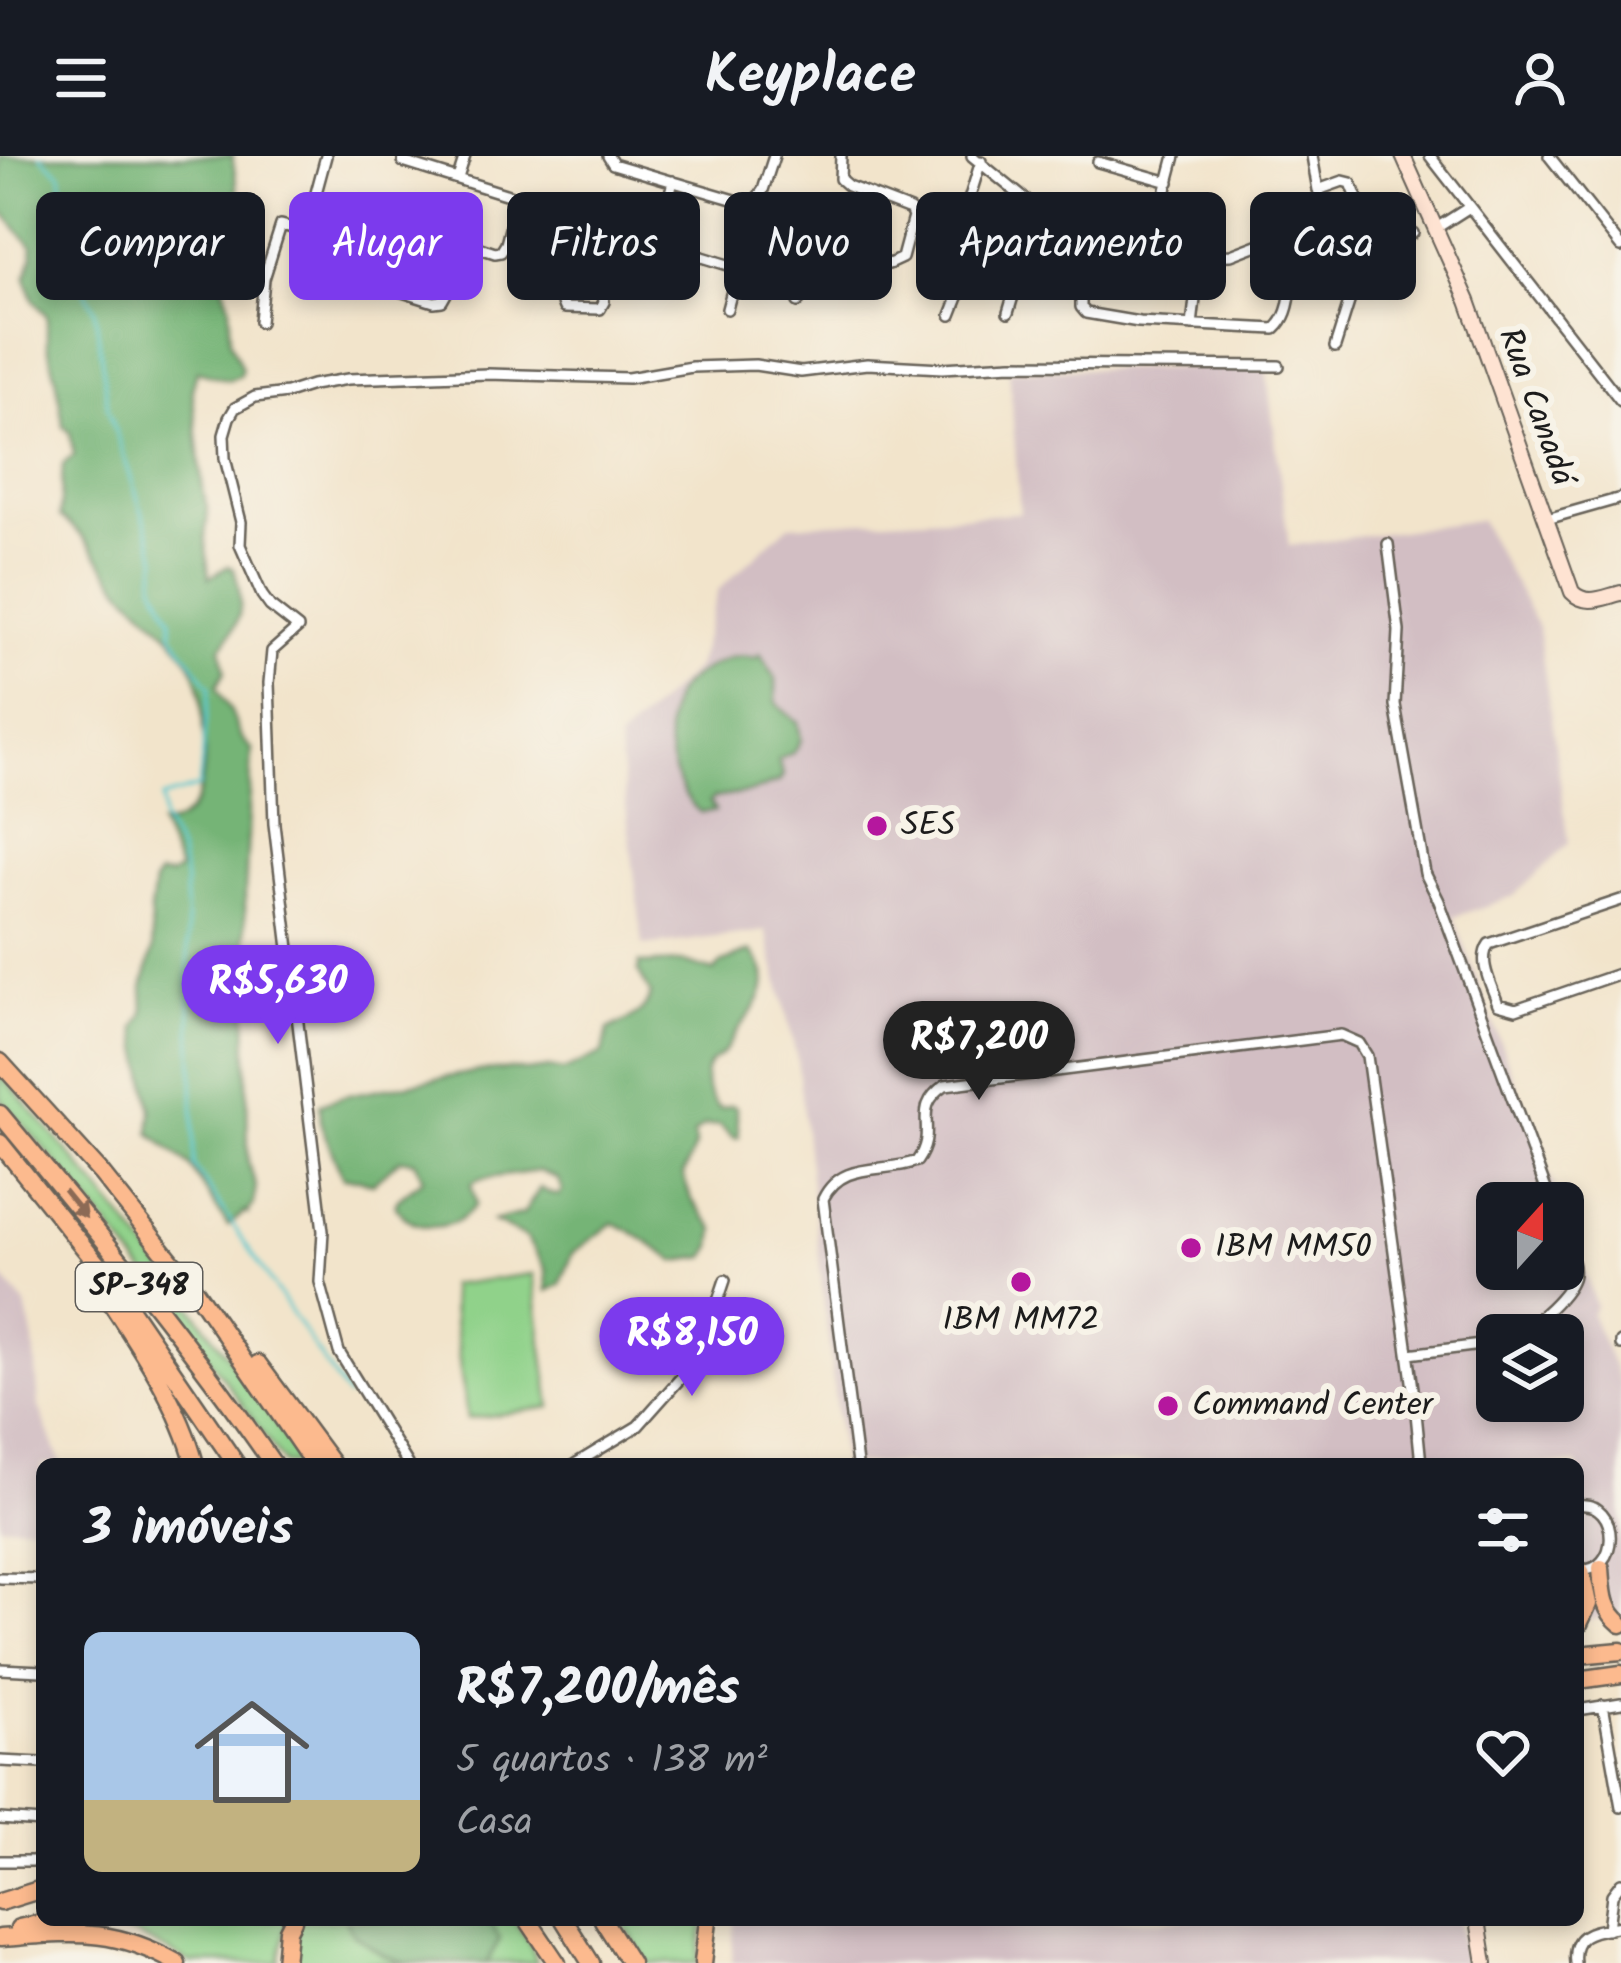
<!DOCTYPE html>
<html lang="pt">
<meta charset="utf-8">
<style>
body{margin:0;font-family:Kalam,sans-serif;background:#242831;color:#f1f3f6;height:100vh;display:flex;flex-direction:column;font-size:45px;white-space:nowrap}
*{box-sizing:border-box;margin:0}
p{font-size:39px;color:#9ea1a6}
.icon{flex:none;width:66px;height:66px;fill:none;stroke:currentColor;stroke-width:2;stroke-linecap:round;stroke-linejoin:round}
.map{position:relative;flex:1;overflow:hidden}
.side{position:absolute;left:36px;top:1302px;width:1548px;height:468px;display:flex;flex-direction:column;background:#171b24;border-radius:18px;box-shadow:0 6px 18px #0003}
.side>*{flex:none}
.guide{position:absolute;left:36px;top:36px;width:1551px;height:108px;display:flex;gap:24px}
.needle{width:78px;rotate:21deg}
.tools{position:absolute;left:1476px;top:1026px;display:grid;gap:24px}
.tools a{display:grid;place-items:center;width:108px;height:108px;border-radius:18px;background:#171b24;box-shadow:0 6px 18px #0003;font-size:60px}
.price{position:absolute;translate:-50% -102px;padding:0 27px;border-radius:42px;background:#7c3aed;color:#fff;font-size:39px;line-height:78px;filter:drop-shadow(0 3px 6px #0008)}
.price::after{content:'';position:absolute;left:50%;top:72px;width:36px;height:27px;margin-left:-18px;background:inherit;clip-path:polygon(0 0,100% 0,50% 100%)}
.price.on{background:#222;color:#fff}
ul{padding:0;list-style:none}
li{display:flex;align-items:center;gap:36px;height:300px;padding:0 48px}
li+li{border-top:3px solid #363941}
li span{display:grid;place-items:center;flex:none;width:336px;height:240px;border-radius:18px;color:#555}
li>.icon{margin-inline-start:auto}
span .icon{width:144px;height:144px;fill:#fffc;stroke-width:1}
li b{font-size:51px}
h2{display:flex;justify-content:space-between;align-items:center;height:144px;padding:0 48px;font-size:51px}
.tag{padding:0 42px;border-radius:18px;background:#171b24;box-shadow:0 6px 18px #0003;font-size:42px;line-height:108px}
.tag.on{background:#7c3aed;color:#fff}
header{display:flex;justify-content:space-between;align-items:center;height:156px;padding:0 48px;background:#171b24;font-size:54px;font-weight:600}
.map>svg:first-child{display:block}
.industrial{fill:#d2bec3;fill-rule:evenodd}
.green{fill:#90d28a;stroke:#567753;stroke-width:3}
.forest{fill:#74b476;stroke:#486849;stroke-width:3}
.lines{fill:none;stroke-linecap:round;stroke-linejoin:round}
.stream{stroke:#5ac8ce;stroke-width:3}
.street-casing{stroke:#676259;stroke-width:14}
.secondary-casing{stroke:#676259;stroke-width:18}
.highway-casing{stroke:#676259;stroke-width:21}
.street{stroke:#fff;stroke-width:9}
.secondary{stroke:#fee3d2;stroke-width:14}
.highway{stroke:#fcba8e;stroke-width:16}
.oneway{fill:#8c6b55}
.poi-dot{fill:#b5179e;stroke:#f7f3e8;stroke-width:4.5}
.labels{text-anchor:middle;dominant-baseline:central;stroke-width:12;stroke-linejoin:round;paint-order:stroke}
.shield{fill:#f7f3e8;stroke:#5e5c59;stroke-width:3}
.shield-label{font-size:30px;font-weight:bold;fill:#1c1c1c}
.street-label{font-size:33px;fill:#1c1c1c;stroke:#f7f3e8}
.poi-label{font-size:33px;fill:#1c1c1c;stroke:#f7f3e8;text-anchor:start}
</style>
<header><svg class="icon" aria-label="menu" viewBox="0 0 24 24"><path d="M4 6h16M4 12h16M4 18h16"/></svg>Keyplace<svg class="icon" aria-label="person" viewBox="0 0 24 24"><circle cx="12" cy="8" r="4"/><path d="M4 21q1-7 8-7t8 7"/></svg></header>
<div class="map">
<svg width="1621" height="1807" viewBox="0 0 1621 1807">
<rect width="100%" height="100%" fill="#f7f3e8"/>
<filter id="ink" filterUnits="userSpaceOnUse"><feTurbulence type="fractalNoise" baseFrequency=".00833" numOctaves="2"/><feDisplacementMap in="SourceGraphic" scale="24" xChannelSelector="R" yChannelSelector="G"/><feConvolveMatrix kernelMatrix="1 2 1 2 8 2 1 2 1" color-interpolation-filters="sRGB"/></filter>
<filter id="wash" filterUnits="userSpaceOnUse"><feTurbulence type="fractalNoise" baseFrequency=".004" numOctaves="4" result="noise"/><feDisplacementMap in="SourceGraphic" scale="48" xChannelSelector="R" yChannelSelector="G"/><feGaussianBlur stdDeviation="2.7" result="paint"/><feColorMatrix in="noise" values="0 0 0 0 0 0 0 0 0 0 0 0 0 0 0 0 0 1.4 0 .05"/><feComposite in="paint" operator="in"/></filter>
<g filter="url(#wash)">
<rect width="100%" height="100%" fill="#f2e4cb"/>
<path class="industrial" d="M1266 211 1289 390 1480 364 1538 471 1569 687 1514 740 1454 761 1560 1047H1497V1113H1563V1056L1588 1124 1595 1150 1591 1158 1621 1229V1459L1578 1465V1308H842L797 903 766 775 643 790 618 585 696 512 718 434 789 369 1020 357 1009 214ZM1497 1179H1563V1245H1497Z
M0 1118 26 1149 34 1185 39 1251 61 1308H42V1369H0Z
M734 1764H1458L1465 1807H732Z"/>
<path class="green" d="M0 918C111 1041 211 1171 304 1308H284C196 1180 104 1058 0 942Z
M533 1118 551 1251 467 1263 449 1129Z
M74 1764H287L279 1807H191L134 1778Z
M297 1764H514L531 1790 537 1807H290Z
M621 1764H704L698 1807H648Z"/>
<path class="forest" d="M0 0H232C239 39 248 90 221 123L230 149V184L242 213 239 220 229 224 197 215 192 233 203 334 208 356 205 380 209 422 228 410 234 413C244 447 244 463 221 491L225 515 217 531C221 541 228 549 232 558 239 575 237 579 252 593L245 740 248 1006 256 1030 253 1050 249 1053 248 1058 245 1056 228 1070 190 1010 150 977 152 954 136 872 144 857 143 831 153 794 150 755 154 727 158 719 170 720 179 714 160 669C181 669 193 657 199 637 206 616 205 593 203 571 202 556 203 539 198 525 186 485 147 461 121 431 100 406 87 379 60 361L63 308 74 299 70 277 63 269 57 226 47 187V160L33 143 26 121 33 100 32 90 0 53Z
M760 498 776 523V546L798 567 801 584 794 596 778 604 783 619 780 625 753 636 713 642 710 646 715 655 700 656C671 633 659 575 674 542 681 527 697 519 710 511 727 502 735 498 755 502Z
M750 795C779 823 760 846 740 871 734 878 730 888 724 896 720 901 713 903 709 909 700 922 709 944 720 952L732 949 736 951 739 981 734 982 719 969 703 970 694 978 695 990 683 1019 691 1043 715 1073 713 1090 706 1101 676 1105 629 1074 613 1067 573 1097 560 1129 547 1135 546 1113 526 1082 493 1065 524 1057 540 1032 551 1038 560 1039 562 1034 558 1023 539 1015 479 1023 471 1028 476 1048C456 1076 413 1080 395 1049L398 1043 423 1023 415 1005 400 1003 372 1028 360 1023 343 1022 321 969 320 948 347 939 480 915 512 913 526 915 549 912 563 915 603 897 608 874C626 865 645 859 651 838L638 815 639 808 684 806 714 815 722 807Z
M345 1764H488L500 1783 487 1807H407L382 1799 352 1777Z"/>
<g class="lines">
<path class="stream" d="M41 0 61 18 70 106 95 154 108 252 157 401 154 427 172 463V478L210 531 199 631 162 642 163 665 180 697 185 726 193 912 194 1010 347 1241"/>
</g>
</g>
<g filter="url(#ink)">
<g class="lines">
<g class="street-casing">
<path id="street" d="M608 0 613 8 752 49 763 34 774 0
M972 0 1026 44 1103 72 1200 100 1231 99 1330 61 1318 34 1312 0
M1430 0 1621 245
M1549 0 1621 91
M981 5 968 47 972 52 1032 74
M403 6 518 42 506 88 501 96 495 97 407 68
M1098 6 1169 26
M458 22 465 0
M1318 34 1343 25 1351 27 1364 60 1360 65 1337 72
M1330 61 1356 124 1335 191
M1103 72 1081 143V151L1086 157 1139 166 1275 173C1298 152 1290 109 1285 80
M1435 73 1468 52
M306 74 326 0
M658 86 673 25
M1152 87 1175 0
M1356 124 1402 105 1397 84 1413 77
M568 126 603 135 604 146 600 153 564 152 562 147 583 75 588 68H594L738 112 727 153
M374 127 434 146 442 145 446 138 461 87
M798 146 813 95 824 90 889 108 902 102 913 61 910 54 848 30 840 23 841 0
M1008 157 1040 50
M951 159 970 111 981 105 1020 116
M260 166 264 123 281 69 338 84
M1192 169 1200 100
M1547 363 1621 342
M1388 388 1399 475 1395 549 1425 717 1439 745 1551 1047
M1621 744 1489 788C1477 805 1492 830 1498 848L1516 853 1621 817
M1518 1179C1533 1168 1570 1138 1573 1119 1575 1106 1567 1091 1563 1079
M1621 1186V1189
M1409 1198 1497 1187
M408 1308 339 1196 320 1126 323 1075 274 668 269 527 272 495 298 472 270 450 262 439 240 389 241 366 225 302 224 279 229 262 235 252 255 241 287 237 312 229 348 223 488 218 628 222 692 211 755 209 801 216 867 208 942 212 1012 208 1279 210
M575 1308 638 1270 710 1189 714 1157 725 1124
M857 1308 823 1043C842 1004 882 1018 917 1005 940 973 909 954 945 929L1341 879 1359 887 1367 900 1415 1247 1421 1308
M1578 1349C1621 1343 1621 1419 1578 1414
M0 1422 42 1423
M0 1513 42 1515
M1603 1549 1621 1651
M1578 1554 1621 1547
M0 1605 42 1607
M0 1663 42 1666
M0 1705H42
M1608 1773 1612 1739 1621 1727
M1575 1807C1571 1774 1596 1775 1621 1770"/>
</g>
<g class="secondary-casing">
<path id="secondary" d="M1403 0 1468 145 1572 436C1586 451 1604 441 1621 437
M1478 1764 1485 1807"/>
</g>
<g class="highway-casing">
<path id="highway" d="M0 906 101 1017 196 1136 314 1308
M0 958C94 1071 189 1186 273 1308
M0 987 110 1124 236 1308
M91 1116C130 1177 176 1238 195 1308
M258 1208 332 1308
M1601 1412C1603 1435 1602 1453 1621 1468
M1578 1470 1588 1448 1581 1415
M1578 1499 1621 1495
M1578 1524 1621 1518
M0 1746 42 1733
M528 1764 557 1807
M564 1764 591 1807
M603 1764 630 1807
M19 1772 56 1764
M0 1782C72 1777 112 1770 177 1807
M285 1807 288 1774 293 1764
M703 1807 708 1764"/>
</g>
<use href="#street" class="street"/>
<use href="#secondary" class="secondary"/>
<use href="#highway" class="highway"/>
</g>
<defs><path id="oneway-solid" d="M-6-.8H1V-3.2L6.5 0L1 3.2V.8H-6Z" transform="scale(3)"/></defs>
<use class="oneway" href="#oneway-solid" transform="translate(75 1048) rotate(51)"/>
</g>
<g class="poi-dot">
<circle cx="877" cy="670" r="12"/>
<circle cx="1191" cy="1092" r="12"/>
<circle cx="1021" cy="1126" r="12"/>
<circle cx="1168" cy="1250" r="12"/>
</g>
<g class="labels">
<rect class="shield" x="76" y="1107" width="126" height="48" rx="9"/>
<g class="shield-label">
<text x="139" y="1131">SP-348</text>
</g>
<g class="street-label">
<text transform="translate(1535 251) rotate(70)">Rua Canadá</text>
</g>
<g class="poi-label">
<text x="901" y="670">SES</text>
<text x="1215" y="1092">IBM MM50</text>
<text x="1021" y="1165" text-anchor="middle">IBM MM72</text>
<text x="1192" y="1250">Command Center</text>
</g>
</g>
</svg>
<div class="tools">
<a><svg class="needle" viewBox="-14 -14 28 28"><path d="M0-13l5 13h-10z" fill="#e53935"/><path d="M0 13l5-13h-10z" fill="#9ea1a6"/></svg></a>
<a><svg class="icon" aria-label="layers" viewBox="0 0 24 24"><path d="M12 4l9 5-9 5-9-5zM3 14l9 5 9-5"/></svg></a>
</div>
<b class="price" style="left:278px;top:891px">R$5,630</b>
<b class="price on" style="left:979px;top:947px">R$7,200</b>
<b class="price" style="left:692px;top:1243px">R$8,150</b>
<div class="guide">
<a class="tag">Comprar</a>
<a class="tag on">Alugar</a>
<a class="tag">Filtros</a>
<a class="tag">Novo</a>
<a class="tag">Apartamento</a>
<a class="tag">Casa</a>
</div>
<section class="side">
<h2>3 imóveis<svg class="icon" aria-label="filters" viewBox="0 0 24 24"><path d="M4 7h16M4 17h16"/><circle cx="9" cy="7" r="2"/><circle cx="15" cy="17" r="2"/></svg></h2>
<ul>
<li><span style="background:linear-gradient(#a9c7e8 70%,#c2b280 0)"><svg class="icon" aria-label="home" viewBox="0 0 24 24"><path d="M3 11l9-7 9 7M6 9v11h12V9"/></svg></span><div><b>R$7,200/mês</b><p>5 quartos · 138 m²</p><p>Casa</p></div><svg class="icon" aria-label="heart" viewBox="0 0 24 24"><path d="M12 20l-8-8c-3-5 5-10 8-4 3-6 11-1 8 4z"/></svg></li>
</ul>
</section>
</div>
